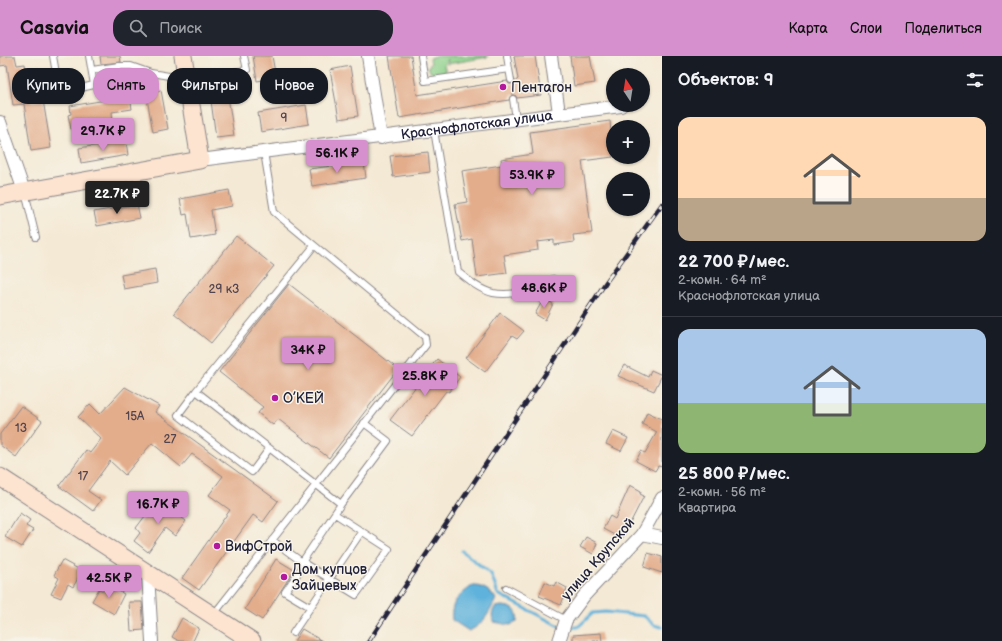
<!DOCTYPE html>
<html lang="ru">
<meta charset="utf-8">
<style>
body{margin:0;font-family:"Balsamiq Sans",sans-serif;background:#20242c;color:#f1f3f6;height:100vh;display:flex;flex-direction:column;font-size:15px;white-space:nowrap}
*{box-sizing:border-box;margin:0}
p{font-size:13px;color:#9ea1a6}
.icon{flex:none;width:22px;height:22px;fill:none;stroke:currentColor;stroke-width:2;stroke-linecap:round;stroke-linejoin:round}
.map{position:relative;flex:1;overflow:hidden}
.details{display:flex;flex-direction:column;background:#171b24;width:340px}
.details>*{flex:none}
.guide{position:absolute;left:12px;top:12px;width:380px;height:36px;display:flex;gap:8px}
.needle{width:26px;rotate:348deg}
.buttons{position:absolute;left:606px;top:12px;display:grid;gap:8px}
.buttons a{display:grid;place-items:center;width:44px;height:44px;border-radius:50%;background:#171b24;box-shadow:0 1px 3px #0004;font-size:20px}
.price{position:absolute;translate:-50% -34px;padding:0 9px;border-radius:4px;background:#d690ce;color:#111;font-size:13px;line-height:26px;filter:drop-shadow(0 1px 2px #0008)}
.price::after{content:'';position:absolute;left:50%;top:24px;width:12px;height:9px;margin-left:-6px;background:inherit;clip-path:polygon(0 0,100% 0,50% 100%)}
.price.selected{background:#222;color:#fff}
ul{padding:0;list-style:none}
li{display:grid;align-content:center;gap:8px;height:212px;padding:0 16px}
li+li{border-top:1px solid #363941}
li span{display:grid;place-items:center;height:124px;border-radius:12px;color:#555}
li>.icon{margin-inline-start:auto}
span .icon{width:72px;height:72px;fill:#fffc;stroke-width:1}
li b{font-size:17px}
h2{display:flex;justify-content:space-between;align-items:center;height:48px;padding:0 16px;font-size:17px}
.tag{padding:0 14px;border-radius:16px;background:#171b24;box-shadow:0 1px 3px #0004;font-size:14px;line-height:36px}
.tag.selected{background:#d690ce;color:#111}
header{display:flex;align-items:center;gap:24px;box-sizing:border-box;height:56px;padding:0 20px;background:#d690ce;color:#111}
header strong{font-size:19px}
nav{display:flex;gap:22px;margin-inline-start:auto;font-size:14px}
.search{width:280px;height:36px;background:#20242c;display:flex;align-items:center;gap:10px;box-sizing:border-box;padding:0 14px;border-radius:16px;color:#9ea1a6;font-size:15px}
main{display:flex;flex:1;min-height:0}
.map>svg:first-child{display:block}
.green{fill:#8bd089;stroke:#567962}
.water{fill:#5fb2db;stroke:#406a8b}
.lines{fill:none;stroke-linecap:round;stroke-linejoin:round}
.stream{stroke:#5fb2db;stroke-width:3}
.building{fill:#e3ad8c}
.lane-casing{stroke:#8b8688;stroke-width:8}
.street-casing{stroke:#8b8688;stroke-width:14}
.secondary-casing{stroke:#8b8688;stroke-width:19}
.lane{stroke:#fff;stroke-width:6}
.street{stroke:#fff;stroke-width:12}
.secondary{stroke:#fde4d0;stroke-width:17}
.rail-casing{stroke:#22223b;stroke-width:4.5}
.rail{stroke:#f7f3e8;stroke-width:3;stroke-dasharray:9;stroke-linecap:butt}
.poi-dot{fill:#b5179e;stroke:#f7f3e8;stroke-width:1.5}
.labels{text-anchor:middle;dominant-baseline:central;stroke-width:3;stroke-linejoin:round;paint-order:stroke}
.number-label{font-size:12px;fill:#52454f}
.poi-label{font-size:14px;fill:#22223b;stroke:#f7f3e8;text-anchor:start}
.street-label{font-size:14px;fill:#22223b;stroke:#f7f3e8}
</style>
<header>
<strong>Casavia</strong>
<div class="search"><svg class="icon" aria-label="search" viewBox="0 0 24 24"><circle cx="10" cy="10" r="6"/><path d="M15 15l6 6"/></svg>Поиск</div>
<nav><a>Карта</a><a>Слои</a><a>Поделиться</a></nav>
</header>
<main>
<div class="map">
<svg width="662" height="585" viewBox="0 0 662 585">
<rect width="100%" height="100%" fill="#f7f3e8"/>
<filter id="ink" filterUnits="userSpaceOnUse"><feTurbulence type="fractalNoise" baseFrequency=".025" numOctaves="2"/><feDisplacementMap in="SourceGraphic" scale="8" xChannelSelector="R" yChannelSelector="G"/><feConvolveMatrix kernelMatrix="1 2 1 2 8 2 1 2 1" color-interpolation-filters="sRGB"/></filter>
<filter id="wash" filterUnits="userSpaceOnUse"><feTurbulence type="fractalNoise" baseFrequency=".012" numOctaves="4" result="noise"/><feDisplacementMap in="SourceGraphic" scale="16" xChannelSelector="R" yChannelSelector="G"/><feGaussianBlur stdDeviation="0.9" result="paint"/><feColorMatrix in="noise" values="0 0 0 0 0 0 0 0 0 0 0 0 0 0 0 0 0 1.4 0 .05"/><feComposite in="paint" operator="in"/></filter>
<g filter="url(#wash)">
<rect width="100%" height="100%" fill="#f4e9d4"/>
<path class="green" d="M436 0H488V1L447 8 448 4 447 3 444 9 446 16 438 18 430 16 428 10 431 8 430 2Z"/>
<path class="water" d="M472 530C482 529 491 535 496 543 489 557 484 568 469 575L452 564C450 546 459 540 472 530Z
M502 550C513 551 519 554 517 566L510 569 494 566C491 560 492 556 495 551Z"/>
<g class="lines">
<path class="stream" d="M462 495 491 518 498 538 559 570
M572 571H578L593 557 606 556 644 560 654 569 662 571"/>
</g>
<g id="blocks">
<path class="building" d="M0 0H15L17 9 25 8 31 46 43 44 51 92 31 95 24 48 13 49 7 9 0 10Z
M100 0H120L121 6 101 8Z
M253 0H272L276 22 257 25Z
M389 0H411L417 39 507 25 509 28H512L518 23 514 0H535L541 39 517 42 515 39H512L509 44 399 62Z
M570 0H590L595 27 574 30Z
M350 10 358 60 339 63 330 14Z
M119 14H126L132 53 112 56 113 67 71 73 68 59 71 58 70 50 106 44 102 17Z
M226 27 234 80 216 82 209 30Z
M161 34 168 73 153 76 146 37Z
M306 49 309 68 261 76 258 57Z
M610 65 613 101 582 105 592 177 573 179 574 186 554 189V184L537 186 538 194 504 199 507 217 477 221 472 183 462 185 455 148 467 146 462 115 502 109 501 103 533 98 530 76Z
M126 85 128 99 81 107 79 92Z
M428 96 430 116 393 121 390 100Z
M364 106 366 122 312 130 309 113Z
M229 134 232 150 211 154 215 179 191 183 187 158 183 159 180 143Z
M137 148 140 162 97 170 94 156Z
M236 180 274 210 211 287 174 257Z
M155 213 157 227 124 233 121 219Z
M289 228 398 313 329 402 278 363 273 369 258 357 263 351 219 316Z
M544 242 553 248 545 264 535 258Z
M500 257 524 275 517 283 512 280 485 316 466 302Z
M437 303 460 321 449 336 446 335 412 380 390 364Z
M624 309 648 321 651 314 662 319 654 335 618 320Z
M125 331 159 350 155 356 278 445 263 466 253 459 199 534 182 522 230 454 209 439 223 420 192 398 181 411 152 387 125 419 110 405 88 435 101 444 93 455 59 430 86 394 90 397 101 383 78 361 90 348 100 358Z
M21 350 42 365 16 401 0 389V378Z
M647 356 662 363V411L658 410 655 415 636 405 641 395 645 397 657 376 642 368Z
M613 375 628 382 621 395 606 388Z
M630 429 641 435 640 438 644 440 622 483 603 473 610 460 615 463Z
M158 443 186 465 175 480 165 472 148 496 134 485 140 477 136 472Z
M20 457 30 464 26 470 33 474 22 491 5 481Z
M586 481 597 487 593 498 580 491Z
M648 497 662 501V517L644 511Z
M276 503 294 514 262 564 245 553Z
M62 504 82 515 73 531 68 528 61 542 51 538 59 522 54 519Z
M545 526 554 530 556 526 567 532 561 549 539 540Z
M108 529 124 538 114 558 92 545 99 533 103 535Z
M129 546H142L144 574 131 575Z
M182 562 199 572 193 585H179L172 581Z
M302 573 322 585H294Z
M601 577 602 585H573V579Z"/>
</g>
</g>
<g filter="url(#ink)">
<use href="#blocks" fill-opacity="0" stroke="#8b8688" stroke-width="1"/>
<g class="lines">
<g class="lane-casing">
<path id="lane" d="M53 0 59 34 63 36 94 29 89 0
M421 0 425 25 509 13 507 0
M509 13 511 24
M92 14 119 10H131L151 17 187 23 247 14 244 0
M513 43 516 63
M434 74 458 216C468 224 480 234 493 237 509 240 542 235 553 223
M25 136 36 181
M314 190 196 335 341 448
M196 335 178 359 252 416 269 393
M272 484 302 506 341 448 388 385 364 367
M302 506 356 539 389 493 335 458
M305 507 285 536 310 551
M506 532 566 564
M214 558 426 289 425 281 274 156 264 96
M293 577 362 475"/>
</g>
<g class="street-casing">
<g id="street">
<path d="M368 0 381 82"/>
<path d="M551 0 559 57"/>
<path d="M0 66 24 135"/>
<path id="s1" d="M200 104 621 50"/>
<path d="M642 478 662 482"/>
<path d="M148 518 152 585"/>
<path d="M559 585 566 564 584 540 642 478 662 442"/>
</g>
</g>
<g class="secondary-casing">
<path id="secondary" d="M0 140 200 104 183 0
M0 421 252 585"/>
</g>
<use href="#lane" class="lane"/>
<use href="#street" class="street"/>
<use href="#secondary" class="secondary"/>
<g class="rail-casing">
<path id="rail" d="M369 585 606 226 662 148"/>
</g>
<use href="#rail" class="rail"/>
</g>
</g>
<g class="poi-dot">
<circle cx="503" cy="31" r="4"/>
<circle cx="275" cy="342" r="4"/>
<circle cx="217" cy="490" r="4"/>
<circle cx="284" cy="521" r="4"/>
</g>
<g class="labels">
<g class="number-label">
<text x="284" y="62">9</text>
<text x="224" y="233">29 к3</text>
<text x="135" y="360">15А</text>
<text x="21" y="372">13</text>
<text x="170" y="383">27</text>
<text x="83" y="420">17</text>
</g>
<g class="poi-label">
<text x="511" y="31">Пентагон</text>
<text x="283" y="342">О’КЕЙ</text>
<text x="225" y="490">ВифСтрой</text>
<text x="292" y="513">Дом купцов<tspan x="292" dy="16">Зайцевых</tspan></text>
</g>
<g class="street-label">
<text stroke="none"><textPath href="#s1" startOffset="279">Краснофлотская улица</textPath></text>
<text transform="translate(598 503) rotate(-49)">улица Крупской</text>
</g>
</g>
</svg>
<div class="buttons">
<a><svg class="needle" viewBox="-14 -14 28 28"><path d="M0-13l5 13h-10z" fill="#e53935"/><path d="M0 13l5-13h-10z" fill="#9ea1a6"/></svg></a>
<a>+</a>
<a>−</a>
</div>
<b class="price" style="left:103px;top:96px">29.7K ₽</b>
<b class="price" style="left:337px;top:118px">56.1K ₽</b>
<b class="price" style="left:532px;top:140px">53.9K ₽</b>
<b class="price selected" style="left:117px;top:159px">22.7K ₽</b>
<b class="price" style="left:544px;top:253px">48.6K ₽</b>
<b class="price" style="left:308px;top:315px">34K ₽</b>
<b class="price" style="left:425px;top:341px">25.8K ₽</b>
<b class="price" style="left:158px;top:469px">16.7K ₽</b>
<b class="price" style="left:109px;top:543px">42.5K ₽</b>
<div class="guide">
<a class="tag">Купить</a>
<a class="tag selected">Снять</a>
<a class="tag">Фильтры</a>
<a class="tag">Новое</a>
</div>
</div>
<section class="details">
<h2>Объектов: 9<svg class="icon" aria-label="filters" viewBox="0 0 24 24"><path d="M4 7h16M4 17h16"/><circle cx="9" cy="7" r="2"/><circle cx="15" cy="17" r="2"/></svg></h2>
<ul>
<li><span style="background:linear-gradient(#ffd9b3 65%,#b9a48a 0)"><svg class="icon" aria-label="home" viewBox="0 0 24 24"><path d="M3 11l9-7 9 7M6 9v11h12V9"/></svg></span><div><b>22 700 ₽/мес.</b><p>2-комн. · 64 m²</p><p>Краснофлотская улица</p></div></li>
<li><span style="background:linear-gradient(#a9c7e8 60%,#8fb573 0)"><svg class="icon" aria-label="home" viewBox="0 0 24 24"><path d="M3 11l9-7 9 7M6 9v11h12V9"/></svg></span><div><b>25 800 ₽/мес.</b><p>2-комн. · 56 m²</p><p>Квартира</p></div></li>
</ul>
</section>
</main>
